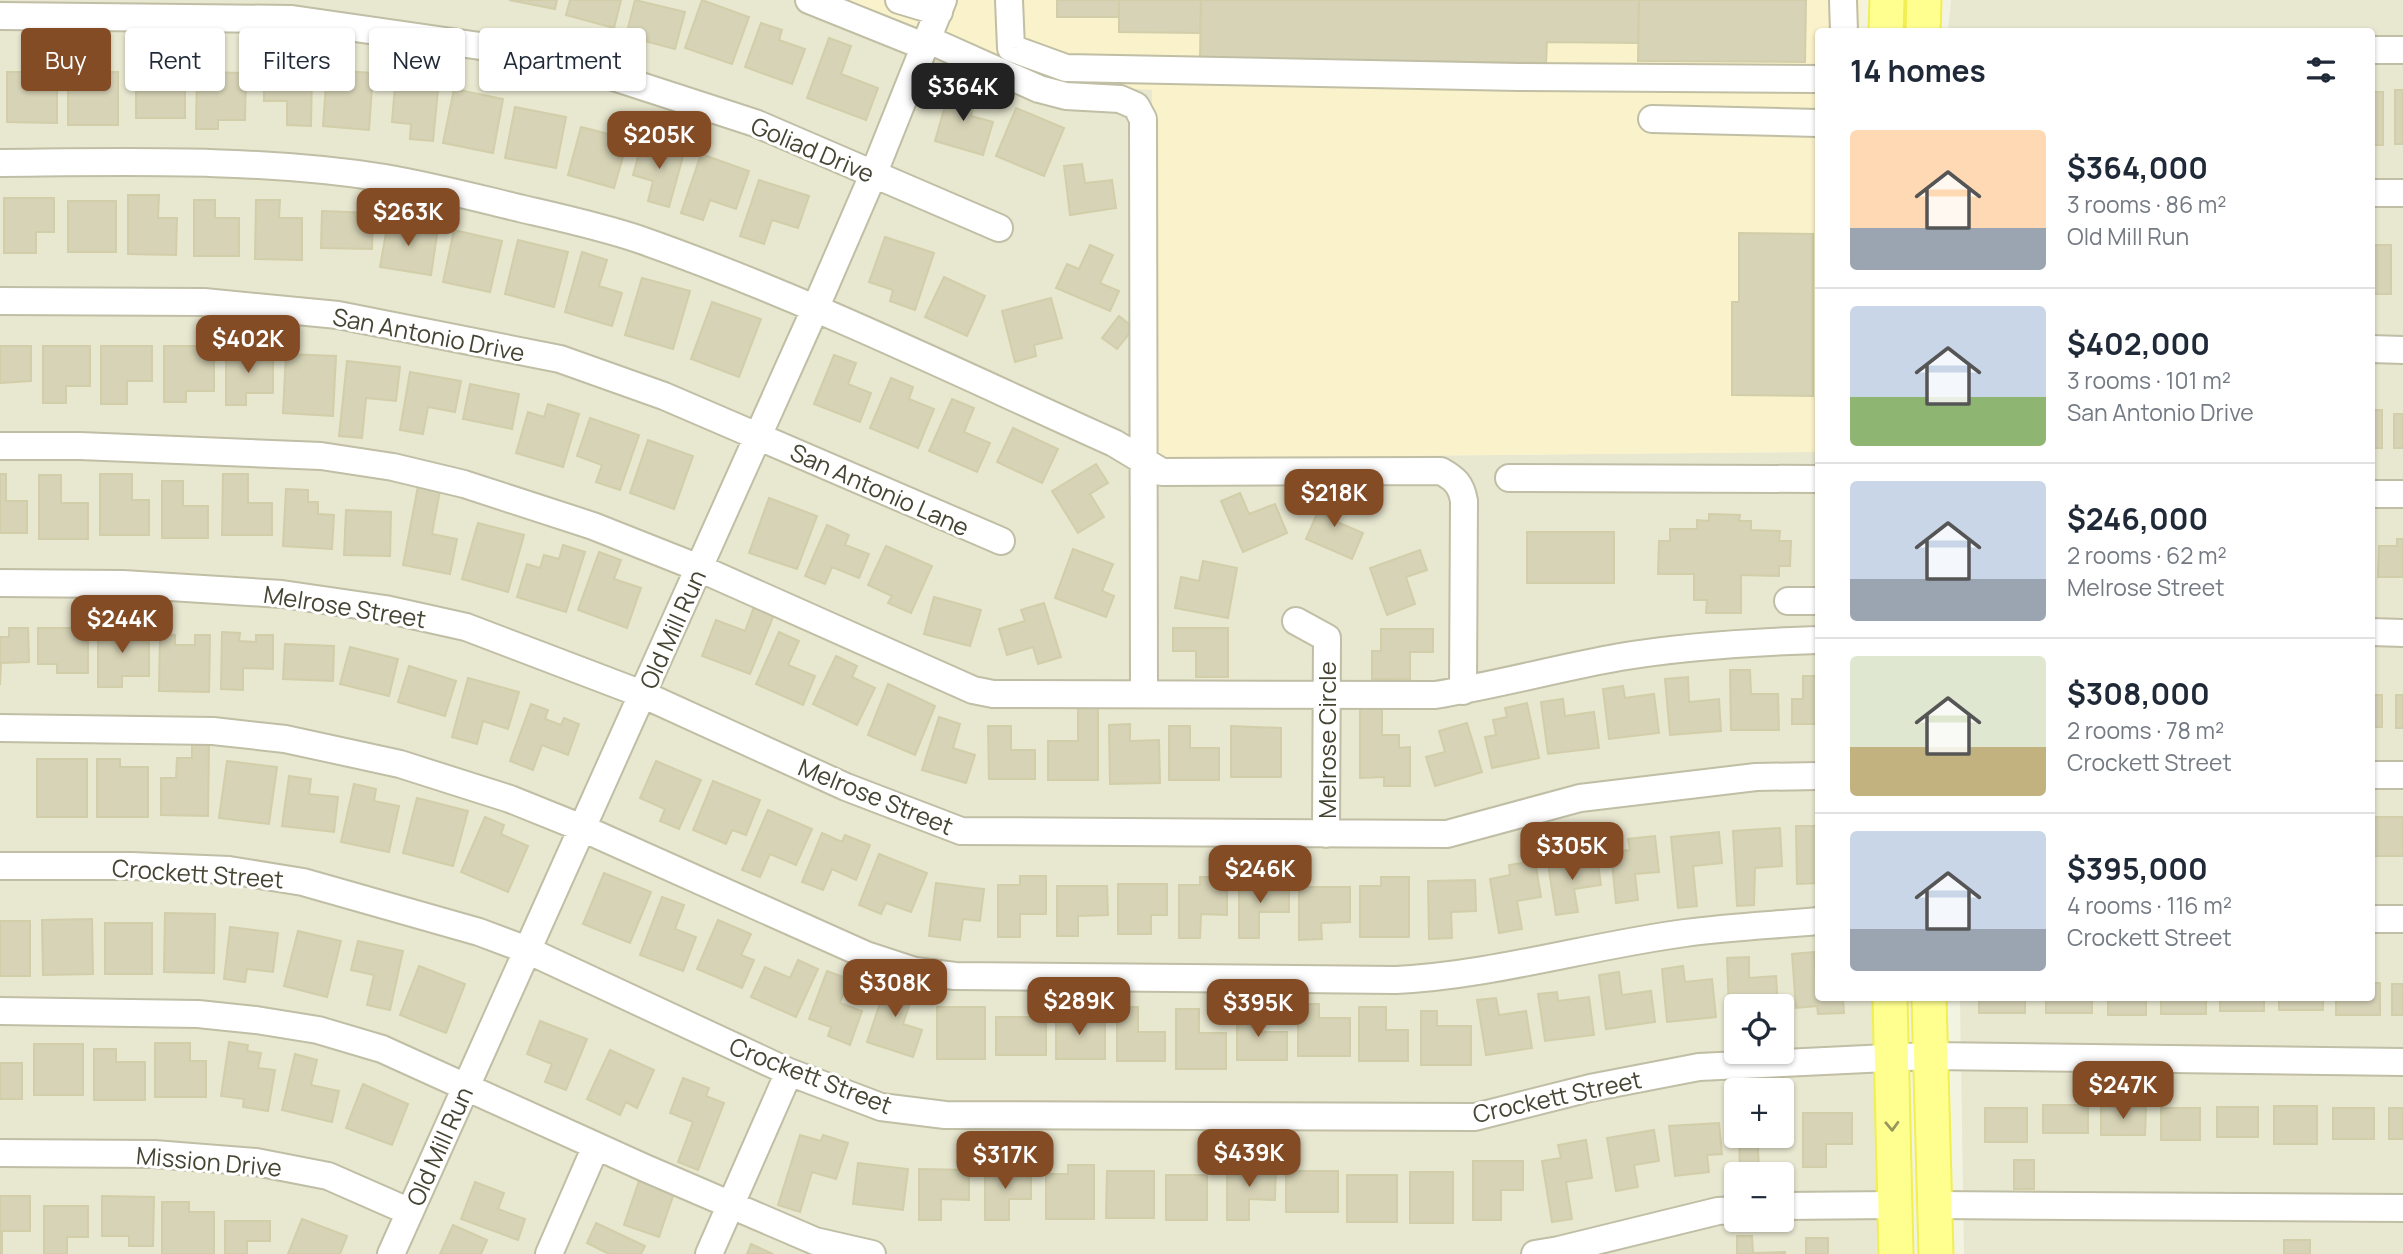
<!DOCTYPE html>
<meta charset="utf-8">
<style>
body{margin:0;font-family:Manrope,sans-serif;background:#f6f6f7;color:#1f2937;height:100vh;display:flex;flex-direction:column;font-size:26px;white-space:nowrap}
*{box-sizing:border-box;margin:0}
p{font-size:23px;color:#747a83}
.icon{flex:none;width:38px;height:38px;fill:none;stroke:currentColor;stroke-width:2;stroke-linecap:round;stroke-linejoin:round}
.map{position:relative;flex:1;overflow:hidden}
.details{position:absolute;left:1815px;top:28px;width:560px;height:973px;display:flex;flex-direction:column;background:#fff;border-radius:7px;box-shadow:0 2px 5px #0004}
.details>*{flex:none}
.banner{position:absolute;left:21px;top:28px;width:665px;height:63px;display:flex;gap:14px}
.tools{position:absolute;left:1724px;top:994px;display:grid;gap:14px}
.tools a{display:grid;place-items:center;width:70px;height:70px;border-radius:7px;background:#fff;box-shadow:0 2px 5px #0004;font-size:35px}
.price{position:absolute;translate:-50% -60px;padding:0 16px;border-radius:14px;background:#844c25;color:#fff;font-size:23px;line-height:46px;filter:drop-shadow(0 2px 4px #0008)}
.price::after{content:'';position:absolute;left:50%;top:42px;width:21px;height:16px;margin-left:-10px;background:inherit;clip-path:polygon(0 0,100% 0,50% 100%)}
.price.active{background:#222;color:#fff}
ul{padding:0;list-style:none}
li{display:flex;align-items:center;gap:21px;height:175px;padding:0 35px}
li+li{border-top:2px solid #e0e1e3}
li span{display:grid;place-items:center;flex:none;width:196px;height:140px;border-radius:7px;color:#555}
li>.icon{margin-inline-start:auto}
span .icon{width:84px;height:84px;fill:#fffc;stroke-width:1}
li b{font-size:30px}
h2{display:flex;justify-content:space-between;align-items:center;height:84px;padding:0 35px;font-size:30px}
.chip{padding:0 24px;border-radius:7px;background:#fff;box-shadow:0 2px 5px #0004;font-size:24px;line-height:63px}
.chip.active{background:#844c25;color:#fff}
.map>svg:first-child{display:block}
.residential{fill:#e8e7d0;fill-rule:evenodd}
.commercial{fill:#f9f2ca}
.building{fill:#d6d3b6;stroke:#d2cea9;stroke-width:2}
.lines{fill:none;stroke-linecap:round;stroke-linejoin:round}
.minor-casing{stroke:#c0bea4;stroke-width:30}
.major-casing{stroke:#f1ef52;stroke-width:37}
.minor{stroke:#fff;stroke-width:26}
.major{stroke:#ffff90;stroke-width:33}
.oneway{stroke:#99985c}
.labels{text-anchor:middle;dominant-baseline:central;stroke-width:6;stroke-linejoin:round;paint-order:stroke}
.street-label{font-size:24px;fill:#464432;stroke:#fff}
</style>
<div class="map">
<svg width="2403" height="1254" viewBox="0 0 2403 1254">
<rect width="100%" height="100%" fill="#f3f3e2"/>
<path class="residential" d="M0 0H848L1066 84 1152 89V458L1818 452V998H1877L1880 1254H0ZM1736 1006H1782V1052H1736ZM1736 1090H1782V1136H1736ZM1736 1174H1782V1220H1736Z
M1951 0H2403V1254H1964L1960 998H2371V32H1948Z"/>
<path class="commercial" d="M848 0H1862V31L1818 32V452L1151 458 1152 90 1066 84Z"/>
<path class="building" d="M509 0H557L555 9Z
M570 0H621L614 28 566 15Z
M635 0 685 12 675 49 626 36Z
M702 0 749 17 732 64 685 48Z
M1057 0H1119V17H1057Z
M1119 0H1201L1200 33 1119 32Z
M1201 0H1639L1638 43 1547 42 1546 63 1200 59Z
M1639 0H1806L1805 62 1638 61Z
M761 23 782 30 779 40 805 49 792 84 745 67Z
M829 38 851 46 841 74 878 88 866 120 807 98Z
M136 67H185V118H136Z
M327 70 373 73 369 130 323 126Z
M264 71 312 72 311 126 287 125V101H264Z
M7 72H57V123L7 122Z
M118 72V125H68V73Z
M197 72 246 73 245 120H218V129H196Z
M951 85 977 93 971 116 993 122 983 155 935 141Z
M395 86 438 90 433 141 410 139 411 124 392 122Z
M454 89 503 99 493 153 443 143Z
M2395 90H2403V144H2395Z
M2371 92H2383V145H2371Z
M515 107 566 117 556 168 505 158Z
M1016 108 1064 128 1044 176 996 156Z
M581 127 628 139 614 188 568 175Z
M642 142 684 153 669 207 648 201 653 181 633 175Z
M701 154 749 171 736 209 710 200 703 220 681 213Z
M1082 164 1085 183 1112 180 1116 208 1070 215 1064 166Z
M759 180 809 196 798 228 772 220 764 244 740 236Z
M128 195H159L158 218H177L176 255 128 254Z
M4 198H54V232H36V253H4Z
M194 200H215V218H239V256H194Z
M256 200H280L279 218H302V260L255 259Z
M68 201H116V252H68Z
M322 211 373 213 372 249 321 248Z
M389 215 411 218 409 230 437 235 431 275 380 267Z
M454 230 502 241 490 292 443 282Z
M1739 233 1813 234V396L1732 395V302H1739Z
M885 237 934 253 915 310 890 301 893 290 869 282Z
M518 240 568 252 554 307 505 294Z
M1090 245 1113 255 1100 283 1119 291 1110 311 1056 288 1067 264 1079 269Z
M2371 245H2391V294H2371Z
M582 252 607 260 599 286 622 293 612 326 565 312Z
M944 277 985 296 967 336 925 317Z
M642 278 690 291 673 349 625 335Z
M1051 298 1062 338 1034 345 1036 356 1015 362 1002 311Z
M712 302 761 319 739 377 691 359Z
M1119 316 1134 328 1117 349 1102 338Z
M0 346H31V381L0 383Z
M43 346H90V386H66V403H43Z
M101 346H152V381H127V404H101Z
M164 346H214V391H186V402H164Z
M226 352H273V393H246V405H226Z
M286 354 336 356 333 416 283 413Z
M834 355 856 363 848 384 871 393 860 422 814 404Z
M347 361 400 367 396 401 366 398 362 438 339 436Z
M410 372 461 381 455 412 428 407 423 434 400 430Z
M891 378 913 387 909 399 934 409 918 448 870 428Z
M470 384 519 394 512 429 463 419Z
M952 399 974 408 964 432 990 443 977 472 929 451Z
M548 404 579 414 563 467 516 453 528 412 544 417Z
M2371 410H2382V448H2371Z
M2394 414H2403V448H2394Z
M590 418 639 435 620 490 596 482 602 465 577 456Z
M1013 428 1058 449 1042 483 997 462Z
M648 440 693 456 674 509 630 493Z
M1096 464 1108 483 1090 494 1104 517 1078 533 1052 491Z
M0 474H6V501H27V533H0Z
M100 474H132V500H149V535H100Z
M223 474H248V503H272V535H222Z
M39 475H61V503H88V539H39Z
M162 481H183V506H208V538H162Z
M418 486 440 490 432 534 457 539 450 574 403 565Z
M286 489 308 490V502H318V514L334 515 332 549 283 546Z
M1240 493 1249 514 1275 504 1287 533 1243 552 1221 501Z
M1326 493 1346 502 1337 522 1363 533 1352 559 1306 539Z
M769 498 817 516 797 569 749 553Z
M346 510 391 512 390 556 344 555Z
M1709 514 1740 515 1739 521H1751V530L1780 531 1779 541H1791L1790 566H1779V576L1741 575V613H1706L1707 600H1694V574H1658L1659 541H1670V529H1697V520L1709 521Z
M478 523 524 535 508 592 462 579Z
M827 525 849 535 845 545 869 554 859 578 832 567 825 584 805 576Z
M1527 532H1614V583H1527Z
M2397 539H2403V577H2378L2379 546H2397Z
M563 545 585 552 566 612 517 597 527 564 540 568 544 555 559 559Z
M886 546 932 566 911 613 888 603 892 596 868 585Z
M1073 549 1113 564 1102 591 1114 596 1106 617 1055 598Z
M1420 550 1427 570 1406 577 1415 604 1387 615 1370 568Z
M599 552 621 560 614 579 641 588 627 628 578 610Z
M1203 561 1237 568 1228 618 1175 608 1181 577 1199 581Z
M934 597 981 610 970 646 924 634Z
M1044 603 1061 657 1038 664 1033 647 1007 655 999 629 1025 621 1021 610Z
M755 604 775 612 750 674 702 656 716 620 745 631Z
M9 628H28L29 662 1 663 0 685V637H9Z
M38 628H88V673H57V664H38Z
M1173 628H1228V677H1196V651H1173Z
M98 629H149V676H122V687H98Z
M1381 629H1433V652H1410V679H1372V651H1381Z
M222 632 240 633 239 641 256 642V635H273V669L243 668V690L221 689Z
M779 632 799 641 788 665 815 676 803 705 756 684Z
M160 634 175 635V645H195V635H210L209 692 159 691Z
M285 644 334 646 333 681 283 679Z
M350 647 398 659 389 696 340 684Z
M836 656 857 666 852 677 875 688 857 725 813 704Z
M409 666 456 681 445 716 398 702Z
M1730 670H1750L1751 694H1778L1779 730H1731Z
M1803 676H1818V724H1792V699H1803Z
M1688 677 1689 702 1719 699 1721 731 1670 735 1665 679Z
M468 678 519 692 508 729 483 721 477 744 452 737Z
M888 684 935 706 915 755 868 735Z
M1623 686 1625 698 1654 694 1659 733 1609 739 1603 689Z
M2371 695H2382V727H2371Z
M2396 695H2403V728H2396Z
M1563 699 1565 716 1594 712 1599 748 1548 754 1541 702Z
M1360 703H1382V735H1399V748L1410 747V786H1384V777L1360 778Z
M1527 703 1539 758 1492 768 1485 737 1496 735 1493 720 1507 717 1505 708Z
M531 704 548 710 545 719 561 725 564 718 579 724 568 755 542 745 533 770 510 761Z
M1078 707H1098V780H1048V741H1078Z
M939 717 960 724 953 748 975 755 966 783 922 770Z
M1467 723 1482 772 1435 786 1426 757 1445 752 1439 731Z
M1130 724V741L1159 740 1160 783 1110 784 1109 725Z
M988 726H1011V750H1035V779H989Z
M1169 726H1190V748H1219V780H1169Z
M1231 726 1281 728V777H1231Z
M192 743H209L208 816 161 815V778H176L177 758H192Z
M37 759H87V817H37Z
M97 759H120V767H148V817H97Z
M227 761 277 767 269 824 219 818Z
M656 761 701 780 679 829 660 821 665 809 640 798Z
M289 776 311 779 309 794 338 797 334 832 282 826Z
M713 781 760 800 746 835 732 830 726 844 693 830Z
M354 784 376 789 374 801 399 806 389 852 341 842Z
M417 798 468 811 453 866 403 853Z
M768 810 812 829 796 865 770 854 760 877 742 870Z
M485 817 504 825 501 834 528 846 508 892 461 872Z
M2371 817H2403V856H2371Z
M1796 826H1818V883L1797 884Z
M1780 828 1782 866 1755 868 1754 905 1737 906 1733 831Z
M1719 832 1722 863 1693 866 1697 906 1678 908 1671 837Z
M822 833 842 842 845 835 870 845 856 880 832 869 823 890 802 882Z
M1655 836 1659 872 1635 874 1638 900 1616 903 1611 852 1630 850 1628 839Z
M879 854 927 873 911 912 886 903 881 914 859 905Z
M1597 856 1601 885 1574 889 1578 912 1556 915 1548 864Z
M1535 861 1541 897 1517 901 1522 929 1499 933 1490 879 1510 875 1509 865Z
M604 873 651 892 630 943 583 924Z
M1020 876H1046V914H1020V937H998V885H1020Z
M1200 877H1227V915L1201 914 1200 938H1179V885H1200Z
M1381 877H1409V937H1360V886H1381Z
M1475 880 1476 911 1451 912 1452 938 1429 939 1428 881Z
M936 883 984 889 980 921 963 919 960 940 929 936Z
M1118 884H1167V915H1151V934H1118Z
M1239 884H1289V912H1259V938H1239Z
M1057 886H1107L1108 915 1078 916V936H1057Z
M1299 887H1350V922L1321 923 1322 939 1299 940Z
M662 897 684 905 675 929 696 937 683 971 640 955Z
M165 913 215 914 214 973 164 972Z
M92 919 93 974 43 975 42 920Z
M718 920 751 934 741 955 754 960 742 988 697 969Z
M0 921H30V976H0Z
M105 923H152V974H105Z
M230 927 278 933 273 972 247 969 245 982 224 979Z
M298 931 341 941 327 997 284 986Z
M358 941 403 951 390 1010 367 1005 374 975 351 970Z
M1814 952 1816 977 1818 976V998H1843L1844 1013 1818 1014 1817 1006 1796 1008 1792 954Z
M1749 957V978L1776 976 1778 1006H1736V1010H1729L1727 958Z
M798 960 818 969 796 1017 751 997 765 967 790 978Z
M419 966 465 984 446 1033 400 1015Z
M1683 966 1685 982 1712 979 1716 1017 1667 1022 1662 969Z
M827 971 849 979 840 1003 862 1011 850 1045 828 1036 831 1027 809 1019Z
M1619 972 1622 995 1651 991 1655 1022 1606 1029 1599 975Z
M889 976 916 985 903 1024 922 1030 913 1057 867 1042Z
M2371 983H2380V1015H2336V998H2371Z
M2392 984H2403V1015H2392Z
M1557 992 1558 1001 1589 997 1594 1035 1545 1041 1538 994Z
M1496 998 1499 1015 1526 1011 1532 1048 1486 1055 1477 1000Z
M1979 998H2025V1013H1979Z
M2046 998H2092V1013H2046Z
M2108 998H2146V1015H2108Z
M2161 998H2206V1014H2161Z
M2220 998H2264V1011H2220Z
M2279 998H2323V1010H2279Z
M1298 1004H1319V1018H1350V1056H1298Z
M937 1007H985V1059H937Z
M1117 1007H1138V1032H1165V1061H1117Z
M1359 1007H1386V1030H1408V1061H1359Z
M1176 1009H1199V1033H1226V1069H1176Z
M1237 1009H1259V1032H1287V1060H1237Z
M1056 1010H1079V1021H1105V1059H1056Z
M1421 1011H1437V1026H1471V1065H1421Z
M996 1017H1046V1055H996Z
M540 1021 587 1039 566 1090 545 1082 552 1064 527 1054Z
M229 1042 248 1045 247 1051 261 1053 258 1068 275 1070 268 1111 243 1107 244 1099 221 1096Z
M155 1043H190V1061H206V1097H155Z
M34 1044H83V1095H34Z
M94 1049H116V1062H145V1100H94Z
M610 1050 654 1070 637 1108 626 1102 620 1115 587 1099Z
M295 1054 317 1060 311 1085 339 1091 332 1122 282 1110Z
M0 1063H22V1099H0Z
M683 1078 709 1088 706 1096 724 1103 698 1170 678 1162 693 1122 670 1113Z
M363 1084 408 1104 392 1145 346 1128Z
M2043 1105H2088V1133H2043Z
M2101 1106 2146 1107 2145 1135H2101Z
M2274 1106H2317V1144H2274Z
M2217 1107H2258V1137H2217Z
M1985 1108H2027V1142H1985Z
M2161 1108H2200V1140H2161Z
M2333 1108H2374V1139H2333Z
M2389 1108H2403V1139H2389Z
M1782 1109H1785L1786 1146 1758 1147 1759 1174H1740L1739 1136H1782Z
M1803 1113H1852V1144H1826V1167H1803Z
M1719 1123 1722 1154 1707 1155 1709 1172 1675 1176 1669 1126Z
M1654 1130 1659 1161 1634 1165 1638 1187 1616 1191 1607 1138Z
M800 1135 821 1141 823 1135 848 1143 836 1179 812 1172 800 1212 778 1205Z
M1586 1140 1592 1178 1566 1182 1572 1219 1552 1222 1542 1161 1561 1158 1558 1145Z
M2014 1160H2034V1189H2014Z
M1473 1161H1523V1190H1501V1220H1473Z
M858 1163 908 1169 903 1210 853 1204Z
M1248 1163 1276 1164 1275 1200 1249 1199V1220H1227V1170L1248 1171Z
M1068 1165H1094V1219H1046V1174H1068Z
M919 1169 969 1170V1200L941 1199V1220H919Z
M985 1169H1031V1199H1009V1220H985Z
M1107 1171H1154V1218H1106Z
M1286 1171H1338V1212H1286Z
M1410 1172H1453V1223H1410Z
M1166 1175H1207V1220H1166Z
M1347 1175H1397V1222H1347Z
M640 1178 675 1190 659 1237 624 1225Z
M475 1182 504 1193 498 1209 525 1219 518 1240 461 1219Z
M0 1196H30V1231H2V1253H0Z
M102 1196 154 1197 153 1246H129V1236H102Z
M162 1202H189V1212H214V1254H162Z
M44 1206H88V1237H67V1254H44Z
M302 1219 347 1236 340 1254H288Z
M225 1221H270V1241H247V1254H225Z
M596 1223 645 1246 641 1254H609L587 1243Z
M453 1225 487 1240 481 1254H440Z
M1737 1236H1752L1753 1253 1785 1252V1254H1737Z
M1806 1238H1828V1254H1806Z
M2284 1240H2310V1254H2284Z
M751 1244 773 1254H747Z"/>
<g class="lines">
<g class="minor-casing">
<path id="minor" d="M809 0 926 47
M899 0 939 12
M1009 0 1011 48 1066 68 1519 77 1818 79
M1843 0 1844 32
M0 16 292 19 487 47 564 61 755 123 999 228
M929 40 1039 89 1066 96 1120 99 1136 106 1143 119 1144 694
M2371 50H2403
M1652 119 1818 123
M0 163C129 162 258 158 385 178 432 186 477 198 523 209 562 218 603 227 641 240 803 297 958 373 1114 443L1162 472 1441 471C1455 479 1461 484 1464 501L1463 691
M2371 193H2403
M0 301 204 302 338 315 560 359 664 396 1001 541
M2371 349 2403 350
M0 446H80L321 456 393 467 464 484 593 526 699 568 973 690 993 694 1435 695C1497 685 1558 668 1620 657 1686 646 1752 642 1818 640
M1509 478 1818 479
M2371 494H2403
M0 583 123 584 282 594 385 609 466 627 642 694 846 787 961 831 1447 834 1580 798 1756 777 1818 776
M1788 601H1818
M1296 621 1327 638 1326 834
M2371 632 2403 633
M0 728 213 731 285 739 400 764 510 799 582 828 866 955 915 971 955 976 1396 980C1494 975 1588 946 1685 933 1729 927 1774 925 1818 921
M2371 775H2403
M0 866H132L229 870 303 882 479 932 527 950 789 1072 881 1107 945 1115 1475 1117 1590 1088 1699 1067 1929 1056 2403 1062
M2371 919H2403
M0 1011 198 1014 256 1020 318 1030 382 1049 645 1168 815 1241 872 1254
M0 1153 154 1154 256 1162 328 1176 410 1212
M1934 1205 2403 1208
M1782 1206 1895 1205
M391 1254 815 309 873 175 943 0
M549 1254 596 1146
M709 1254 789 1072
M1535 1254 1559 1250 1718 1211 1736 1210"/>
</g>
<g class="major-casing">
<path id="major" d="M1886 32 1887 0
M1923 32 1924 0
M1890 998 1896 1254
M1929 998 1936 1254"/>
</g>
<use href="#minor" class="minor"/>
<use href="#major" class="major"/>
</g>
<defs><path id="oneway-chevron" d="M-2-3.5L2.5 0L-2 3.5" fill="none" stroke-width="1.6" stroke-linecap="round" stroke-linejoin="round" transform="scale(1.75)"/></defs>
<use class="oneway" href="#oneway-chevron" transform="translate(1892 1126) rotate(88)"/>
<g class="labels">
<g class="street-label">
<text transform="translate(813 149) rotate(23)">Goliad Drive</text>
<text transform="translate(429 334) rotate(11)">San Antonio Drive</text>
<text transform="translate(880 489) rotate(24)">San Antonio Lane</text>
<text transform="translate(345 606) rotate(9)">Melrose Street</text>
<text transform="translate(672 629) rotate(-66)">Old Mill Run</text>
<text transform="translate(1326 740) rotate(-90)">Melrose Circle</text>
<text transform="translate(876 796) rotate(22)">Melrose Street</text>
<text transform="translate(198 873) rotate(4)">Crockett Street</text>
<text transform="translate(811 1075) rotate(21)">Crockett Street</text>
<text transform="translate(1557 1096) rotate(-12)">Crockett Street</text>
<text transform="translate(439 1146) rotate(-66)">Old Mill Run</text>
<text transform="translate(209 1161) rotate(5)">Mission Drive</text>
</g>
</g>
</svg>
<div class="tools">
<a><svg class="icon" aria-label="locate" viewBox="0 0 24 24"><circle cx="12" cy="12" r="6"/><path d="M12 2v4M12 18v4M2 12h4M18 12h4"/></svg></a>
<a>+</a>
<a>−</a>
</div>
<b class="price active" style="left:963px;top:123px">$364K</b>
<b class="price" style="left:659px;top:171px">$205K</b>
<b class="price" style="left:408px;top:248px">$263K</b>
<b class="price" style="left:248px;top:375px">$402K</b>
<b class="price" style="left:1334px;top:529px">$218K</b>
<b class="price" style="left:122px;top:655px">$244K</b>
<b class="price" style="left:1572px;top:882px">$305K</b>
<b class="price" style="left:1260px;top:905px">$246K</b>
<b class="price" style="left:895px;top:1019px">$308K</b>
<b class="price" style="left:1079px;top:1037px">$289K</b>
<b class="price" style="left:1258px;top:1039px">$395K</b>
<b class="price" style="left:2123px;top:1121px">$247K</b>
<b class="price" style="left:1249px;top:1189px">$439K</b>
<b class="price" style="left:1005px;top:1191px">$317K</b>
<div class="banner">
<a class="chip active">Buy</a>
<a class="chip">Rent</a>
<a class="chip">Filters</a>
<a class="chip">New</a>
<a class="chip">Apartment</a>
</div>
<section class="details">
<h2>14 homes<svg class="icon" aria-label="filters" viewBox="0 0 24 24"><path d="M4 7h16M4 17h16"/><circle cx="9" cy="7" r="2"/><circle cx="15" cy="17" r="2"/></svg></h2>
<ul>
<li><span style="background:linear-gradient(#ffd9b3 70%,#9aa5b1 0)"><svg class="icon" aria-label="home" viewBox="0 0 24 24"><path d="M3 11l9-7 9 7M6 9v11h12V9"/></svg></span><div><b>$364,000</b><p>3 rooms · 86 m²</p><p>Old Mill Run</p></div></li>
<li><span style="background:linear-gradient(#c9d6e8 65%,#8fb573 0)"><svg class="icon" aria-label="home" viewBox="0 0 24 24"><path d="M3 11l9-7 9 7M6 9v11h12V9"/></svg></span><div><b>$402,000</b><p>3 rooms · 101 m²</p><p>San Antonio Drive</p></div></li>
<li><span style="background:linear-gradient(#c9d6e8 70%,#9aa5b1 0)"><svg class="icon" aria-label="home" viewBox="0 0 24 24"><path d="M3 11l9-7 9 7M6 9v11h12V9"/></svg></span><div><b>$246,000</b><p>2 rooms · 62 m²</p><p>Melrose Street</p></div></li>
<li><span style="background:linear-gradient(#dfe7d0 65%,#c2b280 0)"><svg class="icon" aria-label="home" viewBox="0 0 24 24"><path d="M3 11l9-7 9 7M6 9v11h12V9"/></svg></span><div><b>$308,000</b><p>2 rooms · 78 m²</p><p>Crockett Street</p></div></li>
<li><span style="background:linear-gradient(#c9d6e8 70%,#9aa5b1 0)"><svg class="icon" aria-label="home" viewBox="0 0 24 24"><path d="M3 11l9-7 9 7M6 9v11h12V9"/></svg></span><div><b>$395,000</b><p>4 rooms · 116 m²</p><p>Crockett Street</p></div></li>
</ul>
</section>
</div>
